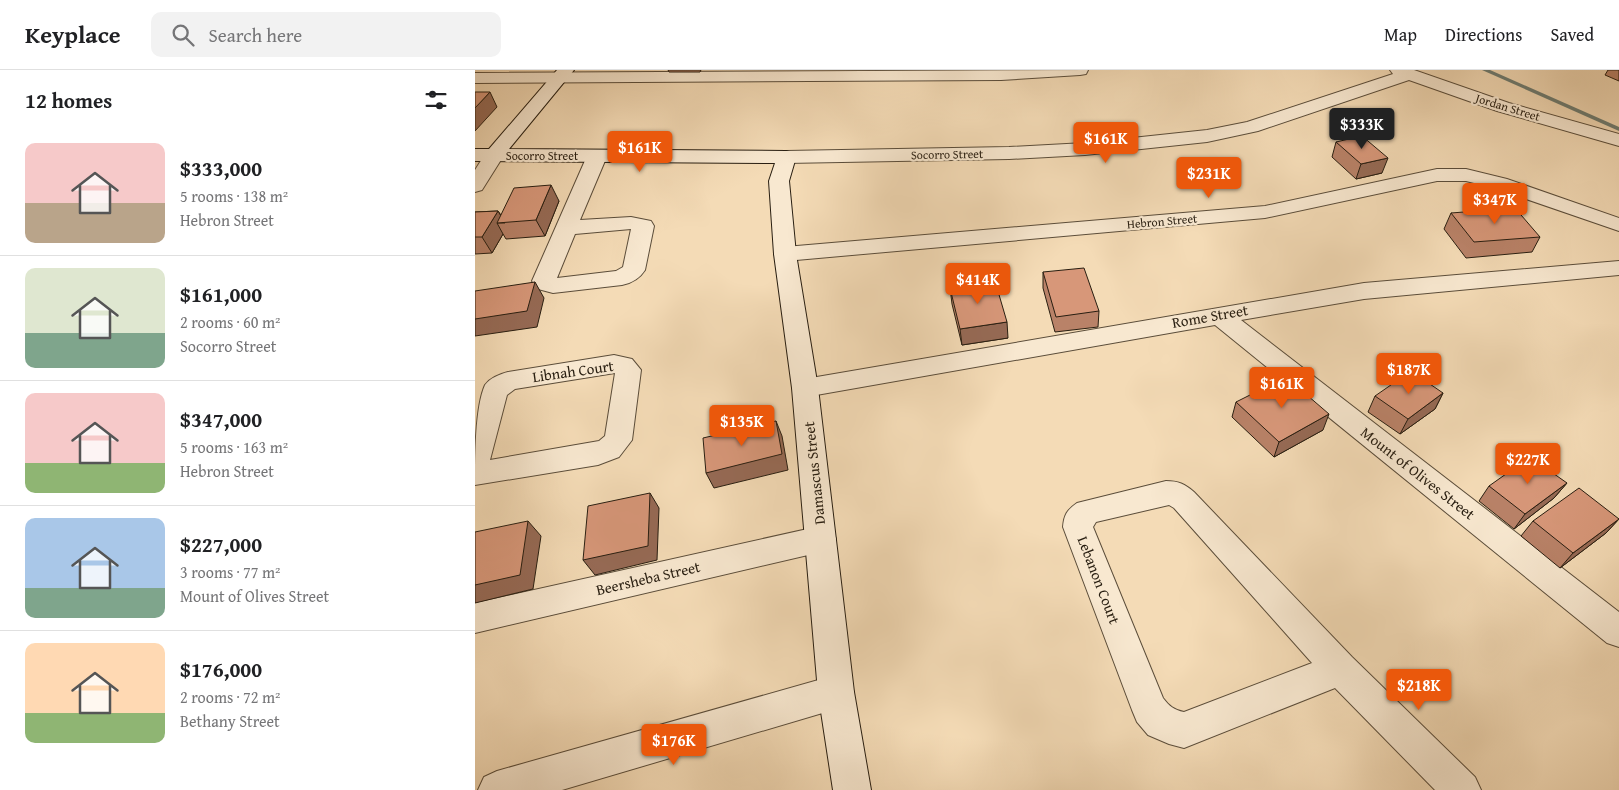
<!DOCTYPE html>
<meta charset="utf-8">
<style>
body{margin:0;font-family:"Gentium Book Plus",serif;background:#f2f2f2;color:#202124;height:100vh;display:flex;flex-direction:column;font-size:19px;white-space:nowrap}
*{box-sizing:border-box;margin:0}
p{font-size:16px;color:#757577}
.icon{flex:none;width:28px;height:28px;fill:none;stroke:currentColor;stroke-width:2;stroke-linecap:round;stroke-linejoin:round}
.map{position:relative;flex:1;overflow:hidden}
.sheet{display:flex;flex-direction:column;background:#fff;width:475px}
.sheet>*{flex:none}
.price{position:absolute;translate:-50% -42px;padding:0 11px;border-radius:5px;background:#ea580c;color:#fff;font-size:16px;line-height:32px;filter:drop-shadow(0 1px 2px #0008)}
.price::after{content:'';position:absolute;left:50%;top:30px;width:15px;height:11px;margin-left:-8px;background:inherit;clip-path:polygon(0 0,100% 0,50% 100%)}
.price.on{background:#222;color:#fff}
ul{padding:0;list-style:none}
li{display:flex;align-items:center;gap:15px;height:125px;padding:0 25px}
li+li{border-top:1px solid #e0e0e0}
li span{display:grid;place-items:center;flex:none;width:140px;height:100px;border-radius:10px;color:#555}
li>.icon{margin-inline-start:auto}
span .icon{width:60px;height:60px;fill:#fffc;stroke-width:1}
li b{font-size:21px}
h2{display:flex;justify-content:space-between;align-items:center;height:60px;padding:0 25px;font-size:21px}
header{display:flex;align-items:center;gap:30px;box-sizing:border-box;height:70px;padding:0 25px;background:#fff;border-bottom:1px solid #e0e0e0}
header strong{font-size:24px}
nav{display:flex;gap:28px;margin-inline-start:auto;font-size:18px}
.search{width:350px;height:45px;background:#f2f2f2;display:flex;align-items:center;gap:12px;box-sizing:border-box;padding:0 18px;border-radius:10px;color:#757577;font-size:19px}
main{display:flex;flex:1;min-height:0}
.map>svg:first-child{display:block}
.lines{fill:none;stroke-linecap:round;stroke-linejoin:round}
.stream{fill:#6e7c72;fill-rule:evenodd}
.street-casing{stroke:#5b4d3a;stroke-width:2}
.secondary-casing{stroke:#281e11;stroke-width:2}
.street{fill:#f8e8d0;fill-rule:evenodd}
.secondary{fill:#f8e8d0;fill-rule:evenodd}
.wall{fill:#b98268;stroke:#281e11}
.shaded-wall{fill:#966a55;stroke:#281e11}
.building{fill:#d79779;stroke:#281e11}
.labels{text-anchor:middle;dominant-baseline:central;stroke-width:4.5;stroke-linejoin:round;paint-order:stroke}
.far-street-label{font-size:12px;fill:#281e11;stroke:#f8e8d0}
.street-label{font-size:15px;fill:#281e11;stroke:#f8e8d0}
</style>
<header>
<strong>Keyplace</strong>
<div class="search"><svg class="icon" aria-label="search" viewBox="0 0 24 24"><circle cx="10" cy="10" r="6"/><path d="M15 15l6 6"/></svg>Search here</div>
<nav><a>Map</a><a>Directions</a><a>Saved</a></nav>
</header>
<main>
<section class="sheet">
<h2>12 homes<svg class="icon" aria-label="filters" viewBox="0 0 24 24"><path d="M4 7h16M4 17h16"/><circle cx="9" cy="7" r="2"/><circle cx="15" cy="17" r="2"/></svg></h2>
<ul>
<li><span style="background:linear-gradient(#f6c9c9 60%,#b9a48a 0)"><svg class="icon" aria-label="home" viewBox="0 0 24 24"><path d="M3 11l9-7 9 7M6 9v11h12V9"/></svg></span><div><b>$333,000</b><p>5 rooms · 138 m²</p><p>Hebron Street</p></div></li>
<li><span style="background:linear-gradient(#dfe7d0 65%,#7fa58c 0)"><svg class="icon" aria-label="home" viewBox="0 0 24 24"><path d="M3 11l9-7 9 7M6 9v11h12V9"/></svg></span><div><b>$161,000</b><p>2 rooms · 60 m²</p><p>Socorro Street</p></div></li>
<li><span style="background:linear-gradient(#f6c9c9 70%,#8fb573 0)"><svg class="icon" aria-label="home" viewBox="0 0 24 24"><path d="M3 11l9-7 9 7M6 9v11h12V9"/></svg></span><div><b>$347,000</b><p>5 rooms · 163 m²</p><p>Hebron Street</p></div></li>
<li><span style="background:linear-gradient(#a9c7e8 70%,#7fa58c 0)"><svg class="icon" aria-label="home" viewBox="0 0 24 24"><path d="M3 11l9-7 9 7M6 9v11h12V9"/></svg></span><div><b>$227,000</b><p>3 rooms · 77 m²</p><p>Mount of Olives Street</p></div></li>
<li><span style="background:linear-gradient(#ffd9b3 70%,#8fb573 0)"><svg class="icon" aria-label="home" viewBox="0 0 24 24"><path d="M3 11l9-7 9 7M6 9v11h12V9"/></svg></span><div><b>$176,000</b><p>2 rooms · 72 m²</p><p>Bethany Street</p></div></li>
</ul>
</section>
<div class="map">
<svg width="1144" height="720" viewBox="0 0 1144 720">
<rect width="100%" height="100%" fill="#f4dbb6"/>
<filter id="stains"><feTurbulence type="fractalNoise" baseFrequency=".004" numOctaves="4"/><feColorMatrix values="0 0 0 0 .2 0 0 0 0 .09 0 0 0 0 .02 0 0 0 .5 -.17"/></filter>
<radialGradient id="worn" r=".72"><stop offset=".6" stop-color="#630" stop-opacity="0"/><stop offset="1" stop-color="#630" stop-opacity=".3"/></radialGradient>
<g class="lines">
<path class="stream" d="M1007 0H1015L1144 57V61Z"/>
<g class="street-casing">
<path id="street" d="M613 0 611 4 605 5 526 10 0 13V3Z
M915 0H939L1034 33 1144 64V76L1022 41 934 10 783 61 732 72 610 85 534 89 311 93 304 91 301 87 304 83 311 81 534 77 610 73 732 60 772 52 918 4Z
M19 79 26 81 29 85 7 120 0 122V100L12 81Z
M122 80 129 82 132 86 105 150 156 147 176 151 179 156 170 200C165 208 157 213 147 215L78 223 63 219 57 211 112 86 115 82ZM156 159 148 197 141 201 82 208 100 164Z
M962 99H991L1032 109 1144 148V161L1019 118 991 111H962L790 148 310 191 302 189 299 184 302 179 310 177 790 136Z
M1144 191V205L889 229 766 250 1144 542V577L1132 573 740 255 330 327 321 325 317 318 321 311 330 309 889 213Z
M139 285 157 289 166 300 157 370 144 387 123 395 0 415C0 388 0 337 10 315 15 308 25 304 33 302ZM140 303 130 366 124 371 15 390 32 325 40 319Z
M691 411C703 411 710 414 719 422L877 587 1000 707 1006 720H960L860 618 709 678 694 674 673 665 662 652 657 640 588 457C589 445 592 440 602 433ZM694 435 699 438 837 593 709 642C699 640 694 636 688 628L618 457 621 452Z
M346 456 357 460 361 469 357 478 346 482 0 563V533Z
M361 605 373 610 379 622 373 634 361 639 87 720H3L9 707 22 701Z"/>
</g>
<g class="secondary-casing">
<path id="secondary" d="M82 0H99L34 79 311 81 318 83 321 87 314 111 321 184 343 318 379 622 396 720H358L343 622 317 318 299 184 294 111 300 93 0 91V79H14Z"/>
</g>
<use href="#street" class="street"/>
<use href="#secondary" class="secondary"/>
</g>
<path class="wall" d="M193 0H226L225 2H194Z
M1133 0H1144V11L1130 5Z
M861 72 907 103 881 109 857 87Z
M84 131 70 166 31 169 28 164 17 183 0 184V142L23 141 26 145Z
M976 143 1065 167 1057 182 991 188 969 159Z
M568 202 624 241 623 257 580 262 568 218Z
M475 218 533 268 487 275 477 234Z
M968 323 960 339 925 364 893 342 900 326Z
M761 332 848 360 799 387 757 347Z
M1092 413 1079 428 1039 459 1004 431 1014 416Z
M1144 449 1131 463 1085 498 1046 466 1058 451Z"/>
<path class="shaded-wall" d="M15 22 22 37 0 61V38Z
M913 88 907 103 881 109 886 94Z
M76 115 84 131 70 166 61 150Z
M23 141 30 153H22L28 164 17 183 7 167Z
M60 212 69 228 62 257 0 266V249Z
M532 252 533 268 487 275 485 259Z
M968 323 960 339 925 364 933 349Z
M854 344 848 360 799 387 804 372Z
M301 351 307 366 313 400 239 418 231 403Z
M1092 413 1079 428 1039 459 1050 444Z
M175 423 184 438 182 490 120 505 108 490Z
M1144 449 1131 463 1085 498 1098 483Z
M53 451 66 466 58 519 0 533V515Z"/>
<path class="building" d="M0 22H15L0 38Z
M887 66 913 88 886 94 861 72Z
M76 115 61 150 22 153 39 118Z
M1040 138 1065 167 999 172 976 143Z
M23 141 7 167H0V142Z
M609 198 624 241 581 247 568 202Z
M520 211 532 252 485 259 475 218Z
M60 212 52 241 0 249V221Z
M936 301 968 323 933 349 900 326Z
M811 307 854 344 804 372 761 332Z
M301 351 307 384 231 403 228 368Z
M1055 387 1092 413 1050 444 1014 416Z
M1104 418 1144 449 1098 483 1058 451Z
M175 423 173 476 108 490 113 436Z
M53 451 45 505 0 515V462Z"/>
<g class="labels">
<g class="far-street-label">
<text transform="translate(1033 37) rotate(17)">Jordan Street</text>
<text transform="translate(472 84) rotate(-1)">Socorro Street</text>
<text x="67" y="85">Socorro Street</text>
<text transform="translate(687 151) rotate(-5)">Hebron Street</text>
</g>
<g class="street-label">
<text transform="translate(735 246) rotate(-10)">Rome Street</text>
<text transform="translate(98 301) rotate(-8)">Libnah Court</text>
<text transform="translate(339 403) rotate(-96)">Damascus Street</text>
<text transform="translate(943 403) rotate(38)">Mount of Olives Street</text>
<text transform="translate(173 508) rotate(-13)">Beersheba Street</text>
<text transform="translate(624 510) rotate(69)">Lebanon Court</text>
</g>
</g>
<rect width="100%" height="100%" filter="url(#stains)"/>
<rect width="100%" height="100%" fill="url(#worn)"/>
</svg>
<b class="price on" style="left:887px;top:80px">$333K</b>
<b class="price" style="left:631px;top:94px">$161K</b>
<b class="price" style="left:165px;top:103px">$161K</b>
<b class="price" style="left:734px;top:129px">$231K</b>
<b class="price" style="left:1020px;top:155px">$347K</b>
<b class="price" style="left:503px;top:235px">$414K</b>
<b class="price" style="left:934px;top:325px">$187K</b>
<b class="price" style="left:807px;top:339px">$161K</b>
<b class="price" style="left:267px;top:377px">$135K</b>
<b class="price" style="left:1053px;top:415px">$227K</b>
<b class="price" style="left:944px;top:641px">$218K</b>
<b class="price" style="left:199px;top:696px">$176K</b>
</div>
</main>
